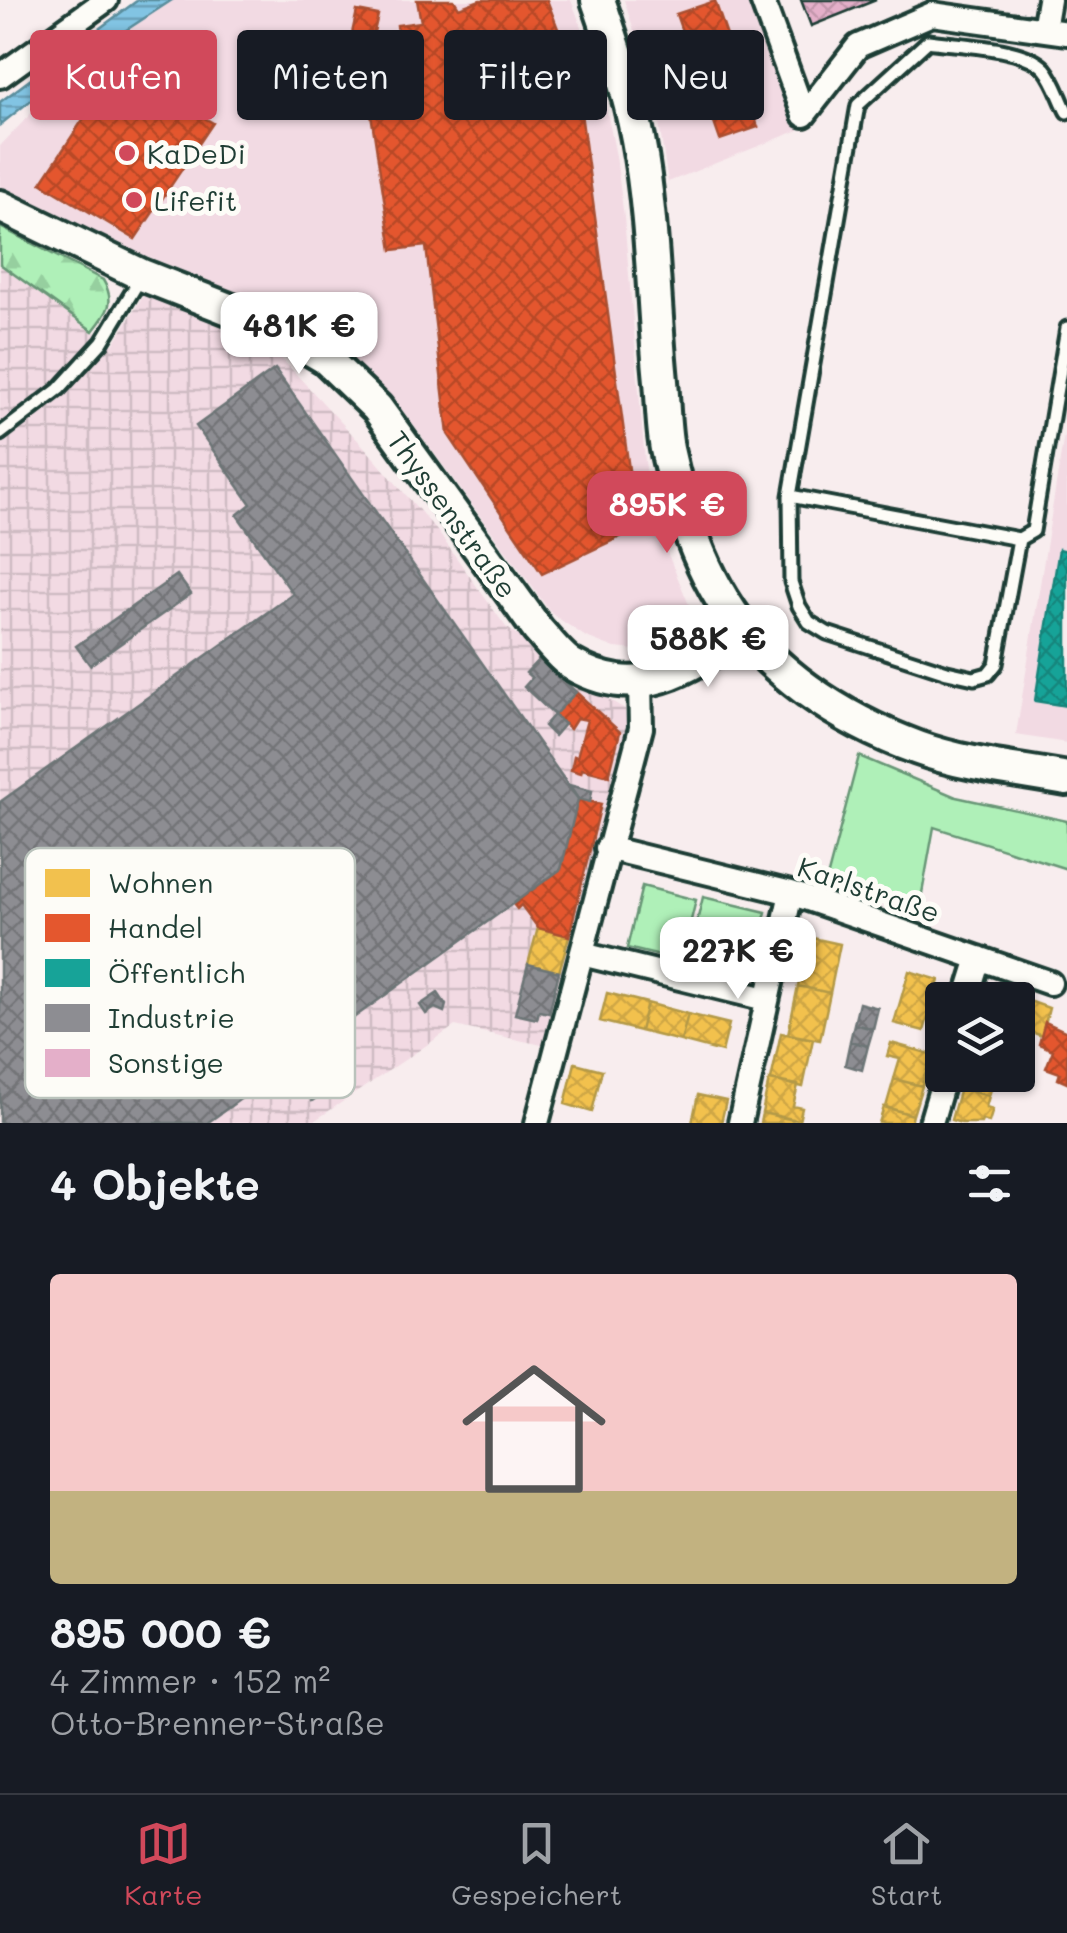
<!DOCTYPE html>
<html lang="de">
<meta charset="utf-8">
<style>
body{margin:0;font-family:Mali,sans-serif;background:#20242c;color:#f1f3f6;height:100vh;display:flex;flex-direction:column;font-size:38px;white-space:nowrap}
*{box-sizing:border-box;margin:0}
p{font-size:32px;color:#9ea1a6}
.icon{flex:none;width:55px;height:55px;fill:none;stroke:currentColor;stroke-width:2;stroke-linecap:round;stroke-linejoin:round}
.map{position:relative;height:1123px;overflow:hidden}
.sheet{display:flex;flex-direction:column;background:#171b24;flex:1}
.sheet>*{flex:none}
.hud{position:absolute;left:30px;top:30px;width:1008px;height:90px;display:flex;gap:20px}
.fabs{position:absolute;left:925px;top:982px;display:grid;gap:20px}
.fabs a{display:grid;place-items:center;width:110px;height:110px;border-radius:10px;background:#171b24;box-shadow:0 2px 8px #0004;font-size:50px}
.price{position:absolute;translate:-50% -85px;padding:0 22px;border-radius:20px;background:#fff;color:#222;font-size:32px;line-height:65px;filter:drop-shadow(0 2px 5px #0008)}
.price::after{content:'';position:absolute;left:50%;top:60px;width:30px;height:22px;margin-left:-15px;background:inherit;clip-path:polygon(0 0,100% 0,50% 100%)}
.price.current{background:#d1495b;color:#fff}
ul{padding:0;list-style:none}
li{display:grid;align-content:center;gap:20px;height:530px;padding:0 50px}
li+li{border-top:2px solid #363941}
li span{display:grid;place-items:center;height:310px;border-radius:10px;color:#555}
li>.icon{margin-inline-start:auto}
span .icon{width:180px;height:180px;fill:#fffc;stroke-width:1}
li b{font-size:42px}
h2{display:flex;justify-content:space-between;align-items:center;height:120px;padding:0 50px;font-size:42px}
.pill{padding:0 35px;border-radius:10px;background:#171b24;box-shadow:0 2px 8px #0004;font-size:35px;line-height:90px}
.pill.current{background:#d1495b;color:#fff}
.dock{display:flex;justify-content:space-around;align-items:center;height:140px;border-top:2px solid #363941;background:#171b24;font-size:28px;color:#9ea1a6}
.dock a{display:grid;justify-items:center;gap:5px}
.dock .current{color:#d1495b}
.map>svg:first-child{display:block}
.built{fill:#f2dae3}
.industrial{fill:url(#industrial-grid)}
.green{fill:#aff0b8;stroke:#679676;stroke-width:2.5}
.forest{fill:url(#forest-firs);stroke:#679676;stroke-width:2.5}
.water{fill:url(#water-rules);stroke:#5a8e9d;stroke-width:2.5}
.homes{fill:url(#homes-cross-hatch);stroke:#b39946;stroke-width:2.5}
.shops{fill:url(#shops-cross-hatch);stroke:#a94f30;stroke-width:2.5}
.public{fill:url(#public-cross-hatch);stroke:#19847a;stroke-width:2.5}
.industry{fill:url(#industry-cross-hatch);stroke:#6c7576;stroke-width:2.5}
.building{fill:url(#building-cross-hatch);stroke:#1f3d34;stroke-width:2.5}
.lines{fill:none;stroke-linecap:round;stroke-linejoin:round}
.service-casing{stroke:#1f3d34;stroke-width:19}
.minor-casing{stroke:#1f3d34;stroke-width:30}
.tertiary-casing{stroke:#1f3d34;stroke-width:38}
.secondary-casing{stroke:#1f3d34;stroke-width:40}
.service{stroke:#fdfcf7;stroke-width:11}
.minor{stroke:#fdfcf7;stroke-width:22}
.tertiary{stroke:#fdfcf7;stroke-width:30}
.secondary{stroke:#fdfcf7;stroke-width:32}
.poi-dot{fill:#d1495b;stroke:#fdfcf7;stroke-width:4}
.labels{text-anchor:middle;dominant-baseline:central;stroke-width:10;stroke-linejoin:round;paint-order:stroke}
.poi-label{font-size:28px;fill:#1f3d34;stroke:#fdfcf7;text-anchor:start}
.street-label{font-size:28px;fill:#1f3d34;stroke:#fdfcf7}
.key{fill:#fdfcf7;stroke:#bac3bc;stroke-width:2.5}
.key-label{font-size:28px;fill:#1f3d34}
</style>
<div class="map">
<svg width="1067" height="1123" viewBox="0 0 1067 1123">
<defs>
<pattern id="industrial-grid" width="8" height="8" patternUnits="userSpaceOnUse" patternTransform="scale(2.5)"><rect width="8" height="8" fill="#f2dae3"/><path d="M0 4h8M4 0v8" fill="none" stroke="#cfbcc3"/></pattern>
<pattern id="forest-firs" width="22" height="20" patternUnits="userSpaceOnUse" patternTransform="scale(2.5)"><rect width="22" height="20" fill="#aff0b8"/><path d="M5 1l3.5 6h-7zM16 11l3.5 6h-7z" fill="#96cf9f"/></pattern>
<pattern id="water-rules" width="6" height="5" patternUnits="userSpaceOnUse" patternTransform="scale(2.5)"><rect width="6" height="5" fill="#82c4e3"/><path d="M0 2.5h6" fill="none" stroke="#6aa0b9"/></pattern>
<pattern id="homes-cross-hatch" width="8" height="8" patternUnits="userSpaceOnUse" patternTransform="scale(2.5)"><rect width="8" height="8" fill="#f2c14e"/><path d="M0 0l8 8M0 8l8-8" fill="none" stroke="#cfa745"/></pattern>
<pattern id="shops-cross-hatch" width="8" height="8" patternUnits="userSpaceOnUse" patternTransform="scale(2.5)"><rect width="8" height="8" fill="#e4572e"/><path d="M0 0l8 8M0 8l8-8" fill="none" stroke="#b84928"/></pattern>
<pattern id="public-cross-hatch" width="8" height="8" patternUnits="userSpaceOnUse" patternTransform="scale(2.5)"><rect width="8" height="8" fill="#17a398"/><path d="M0 0l8 8M0 8l8-8" fill="none" stroke="#14867d"/></pattern>
<pattern id="industry-cross-hatch" width="8" height="8" patternUnits="userSpaceOnUse" patternTransform="scale(2.5)"><rect width="8" height="8" fill="#8d8d92"/><path d="M0 0l8 8M0 8l8-8" fill="none" stroke="#737478"/></pattern>
<pattern id="building-cross-hatch" width="8" height="8" patternUnits="userSpaceOnUse" patternTransform="scale(2.5)"><rect width="8" height="8" fill="#e4afc9"/><path d="M0 0l8 8M0 8l8-8" fill="none" stroke="#c397ad"/></pattern>
</defs>
<rect width="100%" height="100%" fill="#f8edee"/>
<filter id="ink" filterUnits="userSpaceOnUse"><feTurbulence type="fractalNoise" baseFrequency=".01" numOctaves="2"/><feDisplacementMap in="SourceGraphic" scale="20" xChannelSelector="R" yChannelSelector="G"/><feConvolveMatrix kernelMatrix="1 2 1 2 8 2 1 2 1" color-interpolation-filters="sRGB"/></filter>
<g filter="url(#ink)">
<path class="built" d="M172 0H571L584 33 605 102 616 156 624 217 645 462 651 499 662 540 692 612 690 624 683 636 669 644 643 651 615 648 586 637 552 614 398 404 358 370 206 280 46 215 0 188V146L85 57Z
M624 0H747L799 130 668 182 658 117 645 66Z
M1067 416V743L1016 735Z"/>
<path class="industrial" d="M0 264 113 345 144 294 204 317 280 357 367 450 438 532 506 627 599 694 625 709 627 727 542 1045 455 1026 311 1123H0Z"/>
<path class="green" d="M859 756 956 797 1067 821V869L934 827 919 910 825 886Z
M642 886 696 900 681 961 627 948Z
M703 897 766 912 749 982 686 967Z"/>
<path class="forest" d="M0 227 103 280C116 302 108 312 93 331L0 264Z"/>
<path class="water" d="M138 0H172L85 57 0 125V102Z"/>
<path class="homes" d="M538 928 569 936 559 972 528 964Z
M808 937 840 944 830 993 798 986Z
M909 971 939 980 924 1031 894 1023Z
M798 986 830 993 820 1040 788 1034Z
M990 987 1018 995 1017 1000H986Z
M607 993 647 1003 640 1031 600 1021Z
M1018 997 1049 1008 1042 1036 1018 1027Z
M647 1003 688 1014 681 1041 640 1031Z
M688 1014 729 1024 722 1052 681 1041Z
M781 1033 813 1039 803 1087 771 1080Z
M891 1043 931 1054 922 1086 894 1079 900 1059 887 1056Z
M575 1063 602 1070 592 1112 565 1104Z
M964 1075H995L989 1096 960 1088Z
M894 1079 922 1086 913 1115 886 1107Z
M769 1080 798 1085 793 1106 802 1108 799 1121 762 1113Z
M960 1088 989 1096 986 1107 993 1109 989 1122 982 1120 981 1123H961L951 1120Z
M698 1095 726 1101 721 1123H692Z
M884 1107 913 1115 911 1123H879Z
M762 1113 793 1119 792 1123H760Z"/>
<path class="shops" d="M417 0H454L459 8 480 0H547L576 76 637 529 542 574 448 434 426 246 392 250 370 107 395 102 388 55 394 54 395 46 399 45 397 25 421 22Z
M715 1 758 127 720 140 676 14Z
M357 11 378 15 365 70 345 65Z
M117 68 213 123 135 239 41 183Z
M576 692 620 732 609 776 582 769 581 773 571 770 574 756 577 757 587 720 577 718 570 729 554 715Z
M578 799 601 804 569 936 538 928 521 905 517 909 513 904 561 869Z
M1045 1022 1067 1032V1083L1058 1079 1060 1073 1046 1068 1053 1050 1039 1044Z"/>
<path class="public" d="M1059 549 1067 551V706L1035 701Z"/>
<path class="industry" d="M275 369 578 799 561 869 207 1123H0V802L293 594 237 515 251 504 196 426Z
M177 575 191 594 90 665 76 646Z
M540 658 576 692 554 715 524 687 532 678 526 673Z
M554 715 564 724 554 736 544 726Z
M569 785 592 791 590 802 578 799Z
M528 964 559 972 549 1013 539 1011 537 1019 515 1014Z
M438 993 446 1005 444 1012 435 1008 426 1014 420 1005Z
M859 1003 878 1008 873 1029 854 1024Z
M854 1024 873 1029 868 1046 850 1041Z
M850 1041 868 1046 862 1070 845 1065Z
M327 1072 334 1085 312 1101 304 1089Z"/>
<path class="building" d="M801 0H876L811 26Z"/>
<g class="lines">
<g class="service-casing">
<path id="service" d="M1067 112C1060 99 1055 81 1045 69 1024 46 959 46 928 41L858 105 790 496 1019 539 1033 531 1067 328
M0 434 59 389 102 342 140 279
M790 496 791 582 799 606 809 622 827 633 947 672 974 678 988 674 996 664 1019 539"/>
</g>
<g class="minor-casing">
<path id="minor" d="M762 0 804 115 858 46 932 14 1067 33
M1044 29 1049 0
M0 76 106 0
M607 848 791 893 1050 983
M582 954 766 999
M966 1000 979 958
M537 1123 641 728 640 683
M740 1123 791 893
M931 1123 945 1075"/>
</g>
<g class="tertiary-casing">
<path id="tertiary" d="M0 206 142 275 267 324 325 358 377 408 538 630C548 641 559 656 571 664 639 704 688 669 744 630"/>
</g>
<g class="secondary-casing">
<path id="secondary" d="M598 0C614 46 629 91 638 139 653 218 653 301 661 381 663 404 663 427 667 449 678 500 695 555 722 599 765 671 841 720 918 748 965 765 1018 770 1067 779"/>
</g>
<use href="#service" class="service"/>
<use href="#minor" class="minor"/>
<use href="#tertiary" class="tertiary"/>
<use href="#secondary" class="secondary"/>
</g>
</g>
<g class="poi-dot">
<circle cx="127" cy="153" r="10"/>
<circle cx="134" cy="200" r="10"/>
</g>
<g class="labels">
<g class="poi-label">
<text x="147" y="153">KaDeDi</text>
<text x="154" y="200">Lifefit</text>
</g>
<g class="street-label">
<text transform="translate(453 514) rotate(54)">Thyssenstraße</text>
<text transform="translate(869 889) rotate(19)">Karlstraße</text>
</g>
</g>
<rect x="25" y="848" width="330" height="250" rx="15" class="key"/>
<rect x="45" y="869" width="45" height="28" fill="#f2c14e"/>
<rect x="45" y="914" width="45" height="28" fill="#e4572e"/>
<rect x="45" y="959" width="45" height="28" fill="#17a398"/>
<rect x="45" y="1004" width="45" height="28" fill="#8d8d92"/>
<rect x="45" y="1049" width="45" height="28" fill="#e4afc9"/>
<g class="key-label">
<text x="108" y="893">Wohnen</text>
<text x="108" y="938">Handel</text>
<text x="108" y="983">Öffentlich</text>
<text x="108" y="1028">Industrie</text>
<text x="108" y="1073">Sonstige</text>
</g>
</svg>
<div class="fabs">
<a><svg class="icon" aria-label="layers" viewBox="0 0 24 24"><path d="M12 4l9 5-9 5-9-5zM3 14l9 5 9-5"/></svg></a>
</div>
<b class="price" style="left:299px;top:377px">481K €</b>
<b class="price current" style="left:667px;top:556px">895K €</b>
<b class="price" style="left:708px;top:690px">588K €</b>
<b class="price" style="left:738px;top:1002px">227K €</b>
<div class="hud">
<a class="pill current">Kaufen</a>
<a class="pill">Mieten</a>
<a class="pill">Filter</a>
<a class="pill">Neu</a>
</div>
</div>
<section class="sheet">
<h2>4 Objekte<svg class="icon" aria-label="filters" viewBox="0 0 24 24"><path d="M4 7h16M4 17h16"/><circle cx="9" cy="7" r="2"/><circle cx="15" cy="17" r="2"/></svg></h2>
<ul>
<li><span style="background:linear-gradient(#f6c9c9 70%,#c2b280 0)"><svg class="icon" aria-label="home" viewBox="0 0 24 24"><path d="M3 11l9-7 9 7M6 9v11h12V9"/></svg></span><div><b>895 000 €</b><p>4 Zimmer · 152 m²</p><p>Otto-Brenner-Straße</p></div></li>
</ul>
</section>
<nav class="dock">
<a class="current"><svg class="icon" aria-label="map" viewBox="0 0 24 24"><path d="M3 6l6-2 6 2 6-2v14l-6 2-6-2-6 2zM9 4v14M15 6v14"/></svg>Karte</a>
<a><svg class="icon" aria-label="saved" viewBox="0 0 24 24"><path d="M7 4h10v16l-5-4-5 4z"/></svg>Gespeichert</a>
<a><svg class="icon" aria-label="home" viewBox="0 0 24 24"><path d="M3 11l9-7 9 7M6 9v11h12V9"/></svg>Start</a>
</nav>
